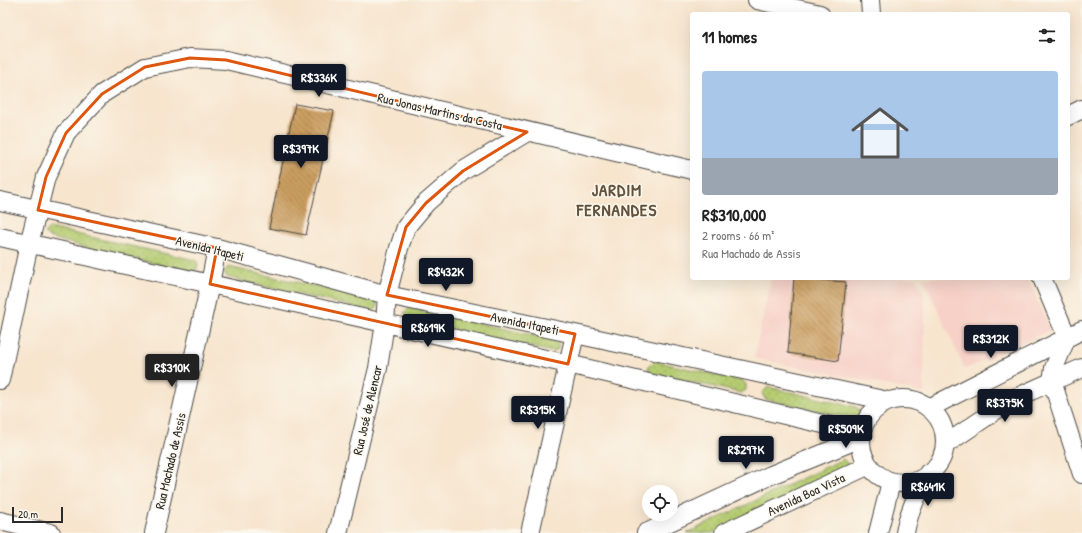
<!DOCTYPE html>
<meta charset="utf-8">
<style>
body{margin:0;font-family:"Patrick Hand",sans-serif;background:#f6f6f6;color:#222;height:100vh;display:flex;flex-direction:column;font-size:15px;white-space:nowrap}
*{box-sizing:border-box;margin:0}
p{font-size:13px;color:#767676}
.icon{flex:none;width:22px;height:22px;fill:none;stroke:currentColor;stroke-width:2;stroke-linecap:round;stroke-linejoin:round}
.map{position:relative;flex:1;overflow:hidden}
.details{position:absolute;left:690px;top:12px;width:380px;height:268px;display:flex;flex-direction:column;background:#fff;border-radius:4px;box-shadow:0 4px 16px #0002}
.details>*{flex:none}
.fabs{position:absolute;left:642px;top:485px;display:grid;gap:8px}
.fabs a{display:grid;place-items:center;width:36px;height:36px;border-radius:50%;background:#fff;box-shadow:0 4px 16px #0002;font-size:20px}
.scale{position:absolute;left:12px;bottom:10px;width:51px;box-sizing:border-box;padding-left:4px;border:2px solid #2b2b2b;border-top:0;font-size:11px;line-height:14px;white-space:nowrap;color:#2b2b2b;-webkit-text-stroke:3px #fbf7ec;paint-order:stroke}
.price{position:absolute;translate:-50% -34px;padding:0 9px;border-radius:4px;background:#111827;color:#fff;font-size:13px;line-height:26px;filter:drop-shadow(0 1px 2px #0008)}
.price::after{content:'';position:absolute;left:50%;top:24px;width:12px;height:9px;margin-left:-6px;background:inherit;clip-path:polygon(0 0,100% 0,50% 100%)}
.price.current{background:#222;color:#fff}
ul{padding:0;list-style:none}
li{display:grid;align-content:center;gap:8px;height:212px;padding:0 12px}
li span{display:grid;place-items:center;height:124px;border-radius:4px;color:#555}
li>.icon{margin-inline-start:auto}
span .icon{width:72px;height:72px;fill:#fffc;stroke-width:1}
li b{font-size:17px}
h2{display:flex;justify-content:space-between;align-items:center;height:48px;padding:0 12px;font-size:17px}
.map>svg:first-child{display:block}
.built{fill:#f7d1c7}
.grass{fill:url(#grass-dots);stroke:#707c4e}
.building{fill:url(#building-back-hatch)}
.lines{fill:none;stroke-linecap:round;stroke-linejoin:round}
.minor-casing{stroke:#4a4743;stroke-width:20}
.minor{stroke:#fff;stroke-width:18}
.marked{fill:none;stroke:#df570e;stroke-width:3;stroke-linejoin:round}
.labels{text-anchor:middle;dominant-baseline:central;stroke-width:3;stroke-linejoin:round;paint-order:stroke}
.street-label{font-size:13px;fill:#2b2b2b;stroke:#fbf7ec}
.district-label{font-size:17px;font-weight:bold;letter-spacing:1px;fill:#63533e;stroke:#fbf7ec}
</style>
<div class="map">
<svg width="1082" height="533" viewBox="0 0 1082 533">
<defs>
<pattern id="grass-dots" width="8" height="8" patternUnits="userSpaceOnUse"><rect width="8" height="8" fill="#b5cc71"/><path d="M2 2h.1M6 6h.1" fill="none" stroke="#9caf62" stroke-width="1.8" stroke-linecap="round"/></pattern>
<pattern id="building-back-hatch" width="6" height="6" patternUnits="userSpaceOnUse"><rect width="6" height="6" fill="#cb9e61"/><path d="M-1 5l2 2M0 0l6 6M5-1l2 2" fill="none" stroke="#a58150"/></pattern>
</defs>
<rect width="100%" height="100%" fill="#fbf7ec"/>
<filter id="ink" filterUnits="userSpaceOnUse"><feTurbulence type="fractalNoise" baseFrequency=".025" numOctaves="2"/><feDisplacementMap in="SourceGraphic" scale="8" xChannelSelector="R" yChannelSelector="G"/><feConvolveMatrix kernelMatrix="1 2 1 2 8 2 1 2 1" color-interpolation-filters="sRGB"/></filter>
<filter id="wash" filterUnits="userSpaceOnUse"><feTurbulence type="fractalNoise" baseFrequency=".012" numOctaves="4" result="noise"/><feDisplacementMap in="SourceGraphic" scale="16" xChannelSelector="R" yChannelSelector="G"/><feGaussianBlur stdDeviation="0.9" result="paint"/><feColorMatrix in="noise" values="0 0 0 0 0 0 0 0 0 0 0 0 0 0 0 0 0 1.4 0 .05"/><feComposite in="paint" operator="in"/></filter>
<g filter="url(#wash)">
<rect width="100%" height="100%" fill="#f7e5ce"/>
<path class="built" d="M771 278H916L924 294 925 311 924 393 754 358Z
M923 278H1027L1051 330 965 369Z"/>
<path class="grass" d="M49 228 195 260 198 263 197 269 193 272 103 252 48 237 44 233Z
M228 267 374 299 377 302V308L373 311 283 291 227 277 224 272Z
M409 308 555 340 558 343V349L553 352 464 332 409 317 404 313Z
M654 361 743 381 746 384V390L741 393 651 373 648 367Z
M768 387 856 407 859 410V416L854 419 765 399 762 393Z
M843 459 851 467 713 533H687Z"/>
<g id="blocks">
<path class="building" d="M295 104 334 111 306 235 269 228Z
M794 278 846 282 838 361 788 353Z"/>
</g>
</g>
<g filter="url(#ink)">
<use href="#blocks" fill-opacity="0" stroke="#4a4743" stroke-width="1"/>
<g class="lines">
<g class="minor-casing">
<path id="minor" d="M757 0 820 14
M870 0 871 14
M1068 116 1082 109
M0 201 217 248 387 295 575 334 888 401
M0 237 568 364 861 433
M1042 278 1067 337
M1067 337 1054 368 1052 381 1082 474
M0 380 29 244 46 177 66 133 102 94 145 67 190 58 226 60 692 170
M861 441a42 42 0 1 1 84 0a42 42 0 1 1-84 0Z
M929 408 1082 330
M946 444 1011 400 1082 368
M0 521 51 533
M154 533 210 284 217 248
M338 533 378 368 385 323 387 295 399 248 406 227 426 203 463 171 527 132
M530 533 575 334
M646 533 771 475 861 438
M724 533 867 466
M878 533 891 482
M905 533C908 512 919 492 928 473"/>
</g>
<use href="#minor" class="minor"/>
</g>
</g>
<path class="marked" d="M190 58 226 60 527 132 463 171 426 203 406 227 387 295 575 334 568 364 210 284 217 248 38 210 46 177 66 133 102 94 145 67Z"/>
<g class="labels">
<g class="street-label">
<text transform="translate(440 111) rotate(13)">Rua Jonas Martins da Costa</text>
<text transform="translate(210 248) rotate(14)">Avenida Itapeti</text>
<text transform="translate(525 323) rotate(12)">Avenida Itapeti</text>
<text transform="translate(367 410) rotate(-77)">Rua José de Alencar</text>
<text transform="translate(170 461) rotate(-77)">Rua Machado de Assis</text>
<text transform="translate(806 494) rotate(-25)">Avenida Boa Vista</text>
</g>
<g class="district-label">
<text x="617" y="189">JARDIM<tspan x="617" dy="20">FERNANDES</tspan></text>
</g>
</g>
</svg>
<div class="fabs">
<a><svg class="icon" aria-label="locate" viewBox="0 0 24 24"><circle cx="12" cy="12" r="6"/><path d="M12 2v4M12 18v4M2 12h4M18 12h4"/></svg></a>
</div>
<div class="scale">20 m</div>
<b class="price" style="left:319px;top:98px">R$336K</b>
<b class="price" style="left:301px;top:169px">R$397K</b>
<b class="price" style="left:446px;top:292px">R$432K</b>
<b class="price" style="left:428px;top:348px">R$619K</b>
<b class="price" style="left:991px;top:359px">R$312K</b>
<b class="price current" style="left:172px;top:388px">R$310K</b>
<b class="price" style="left:1005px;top:423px">R$375K</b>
<b class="price" style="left:538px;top:430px">R$315K</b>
<b class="price" style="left:846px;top:449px">R$509K</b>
<b class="price" style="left:746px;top:470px">R$297K</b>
<b class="price" style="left:928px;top:507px">R$641K</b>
<section class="details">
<h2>11 homes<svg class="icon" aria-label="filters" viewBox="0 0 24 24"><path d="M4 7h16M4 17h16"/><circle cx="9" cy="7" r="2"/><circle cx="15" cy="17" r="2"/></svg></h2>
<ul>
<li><span style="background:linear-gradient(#a9c7e8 70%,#9aa5b1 0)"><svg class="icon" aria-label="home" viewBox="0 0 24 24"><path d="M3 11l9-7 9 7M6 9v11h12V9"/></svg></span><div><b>R$310,000</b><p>2 rooms · 66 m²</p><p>Rua Machado de Assis</p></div></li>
</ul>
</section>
</div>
